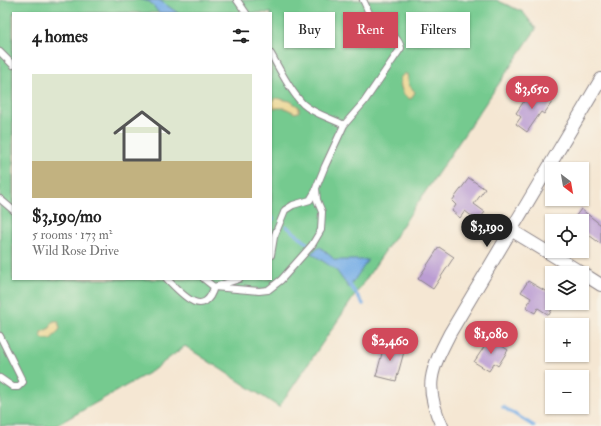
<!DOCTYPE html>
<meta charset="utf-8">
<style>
body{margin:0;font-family:"IM FELL Double Pica",serif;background:#f2f2f2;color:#222;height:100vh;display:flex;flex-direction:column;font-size:15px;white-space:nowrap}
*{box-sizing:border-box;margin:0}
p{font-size:13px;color:#767676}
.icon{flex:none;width:22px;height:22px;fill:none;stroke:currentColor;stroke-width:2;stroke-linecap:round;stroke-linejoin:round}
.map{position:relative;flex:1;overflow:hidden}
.details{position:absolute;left:12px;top:12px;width:260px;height:268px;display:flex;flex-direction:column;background:#fff;border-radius:0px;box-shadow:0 1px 3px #0004}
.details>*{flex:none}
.hud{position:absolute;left:284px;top:12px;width:257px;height:36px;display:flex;gap:8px}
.needle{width:26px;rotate:149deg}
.buttons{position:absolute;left:545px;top:162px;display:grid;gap:8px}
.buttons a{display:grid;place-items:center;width:44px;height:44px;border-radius:0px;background:#fff;box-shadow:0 1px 3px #0004;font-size:20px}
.price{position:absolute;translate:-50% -34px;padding:0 9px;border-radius:14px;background:#d1495b;color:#fff;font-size:13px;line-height:26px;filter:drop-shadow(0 1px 2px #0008)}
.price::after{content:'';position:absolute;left:50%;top:24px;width:12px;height:9px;margin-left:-6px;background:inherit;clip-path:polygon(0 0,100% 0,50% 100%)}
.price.selected{background:#222;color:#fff}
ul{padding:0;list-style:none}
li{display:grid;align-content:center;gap:8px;height:212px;padding:0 20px}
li+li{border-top:1px solid #e0e0e0}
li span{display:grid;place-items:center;height:124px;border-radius:0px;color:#555}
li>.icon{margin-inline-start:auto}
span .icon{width:72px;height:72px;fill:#fffc;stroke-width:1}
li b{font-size:17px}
h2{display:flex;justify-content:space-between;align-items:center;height:48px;padding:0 20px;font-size:17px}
.pill{padding:0 14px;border-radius:0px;background:#fff;box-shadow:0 1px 3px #0004;font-size:14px;line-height:36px}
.pill.selected{background:#d1495b;color:#fff}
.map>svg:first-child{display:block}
.green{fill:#74ca8f;stroke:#4b7665;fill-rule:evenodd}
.sand{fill:#eeda9e;stroke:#887e6c}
.water{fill:#77aee6;stroke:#4c6890}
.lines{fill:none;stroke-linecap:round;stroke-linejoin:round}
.stream{stroke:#77aee6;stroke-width:3.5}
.building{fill:#bb9dd3}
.service-casing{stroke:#8c8487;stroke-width:8}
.minor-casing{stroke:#8c8487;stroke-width:14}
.service{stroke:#fff;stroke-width:6}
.minor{stroke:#fff;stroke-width:12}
</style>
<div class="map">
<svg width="601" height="426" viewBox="0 0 601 426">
<rect width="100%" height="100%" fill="#f7f3e8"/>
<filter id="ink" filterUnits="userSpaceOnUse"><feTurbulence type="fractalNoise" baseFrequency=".025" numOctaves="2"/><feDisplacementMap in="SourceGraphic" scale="8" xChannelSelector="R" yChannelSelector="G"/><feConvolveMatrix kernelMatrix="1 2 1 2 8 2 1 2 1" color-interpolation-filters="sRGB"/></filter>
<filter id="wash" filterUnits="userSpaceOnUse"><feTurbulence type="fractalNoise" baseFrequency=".012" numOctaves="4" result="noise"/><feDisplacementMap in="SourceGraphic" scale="16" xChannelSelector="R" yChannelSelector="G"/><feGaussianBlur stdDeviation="0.9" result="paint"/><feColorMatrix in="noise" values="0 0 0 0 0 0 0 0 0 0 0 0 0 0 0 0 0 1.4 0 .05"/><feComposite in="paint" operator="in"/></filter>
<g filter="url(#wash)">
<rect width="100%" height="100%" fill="#f5e7d3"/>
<path class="green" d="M0 0H496L523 12 536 29 279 407 185 346 152 371 55 426H0ZM13 13H271V279H13Z"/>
<path class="sand" d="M404 74H407L409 85 415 92 411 99C402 97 400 86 400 78Z
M276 98 290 101 299 107V112L295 113 285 108H274L272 102Z
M53 321H58L60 329 51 339H44L41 336V332L50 328Z"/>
<path class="water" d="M142 0H159L178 13H159L150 2Z
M320 247 335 260H368L349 288 336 270 311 253Z"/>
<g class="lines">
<path class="stream" d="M271 217 273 219
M286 226 307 243
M348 282 363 304
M503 407 534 426"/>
</g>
<g id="blocks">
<path class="building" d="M531 91 536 95 538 92 552 102 544 114 541 112 527 132 516 124 521 117 516 113Z
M469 178 485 189 474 204 485 212 478 221 465 211 460 218 452 211 456 205 452 201Z
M581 209 601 225V244L582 230V221H572Z
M439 247 454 257 433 289 418 279Z
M528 281 552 295V303H555L549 315 538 308 535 313 526 308 531 298 521 292Z
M490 338 508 350 498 366 494 363 489 371 474 362Z
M385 342 405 348 396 381 376 376Z"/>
</g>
</g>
<g filter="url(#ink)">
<use href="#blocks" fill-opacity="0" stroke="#8c8487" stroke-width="1"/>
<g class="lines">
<g class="service-casing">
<path id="service" d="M237 0 246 13
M0 52 13 65
M271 54C280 70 290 91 303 104 314 114 331 118 344 125
M0 199 13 210
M271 255 274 237 285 210 293 205 310 200 316 190
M167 279C180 292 204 321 214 287L239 279
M204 279 214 287 259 291 268 290 281 280 312 245 321 230 322 212 317 200 316 188 325 166 344 125 364 102 401 48C398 33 380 29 371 17 368 12 366 5 363 0
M0 336 23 382 18 387H13L0 378"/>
</g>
<g class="minor-casing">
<path id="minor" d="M511 230 582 273
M582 273 601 285
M442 426C423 386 431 370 450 333L601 79"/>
</g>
<use href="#service" class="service"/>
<use href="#minor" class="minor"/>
</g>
</g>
</svg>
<div class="buttons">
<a><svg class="needle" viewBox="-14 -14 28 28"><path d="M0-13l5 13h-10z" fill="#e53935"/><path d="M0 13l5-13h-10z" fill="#767676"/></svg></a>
<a><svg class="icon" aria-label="locate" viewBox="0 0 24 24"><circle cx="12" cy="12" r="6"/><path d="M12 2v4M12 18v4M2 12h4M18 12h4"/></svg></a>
<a><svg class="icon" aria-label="layers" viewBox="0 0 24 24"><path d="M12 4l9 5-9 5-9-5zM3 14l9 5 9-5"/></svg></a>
<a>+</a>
<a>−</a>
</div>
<b class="price" style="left:532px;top:110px">$3,650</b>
<b class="price selected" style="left:487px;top:248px">$3,190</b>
<b class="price" style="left:491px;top:355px">$1,080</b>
<b class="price" style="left:390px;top:362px">$2,460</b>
<div class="hud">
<a class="pill">Buy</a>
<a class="pill selected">Rent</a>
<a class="pill">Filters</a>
</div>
<section class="details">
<h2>4 homes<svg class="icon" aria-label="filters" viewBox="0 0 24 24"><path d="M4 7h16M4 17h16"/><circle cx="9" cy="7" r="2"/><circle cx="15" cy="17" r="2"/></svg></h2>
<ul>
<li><span style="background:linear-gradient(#dfe7d0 70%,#c2b280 0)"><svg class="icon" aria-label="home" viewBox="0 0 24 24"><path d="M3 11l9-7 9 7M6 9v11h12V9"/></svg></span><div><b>$3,190/mo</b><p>5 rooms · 173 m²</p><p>Wild Rose Drive</p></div></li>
</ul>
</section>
</div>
